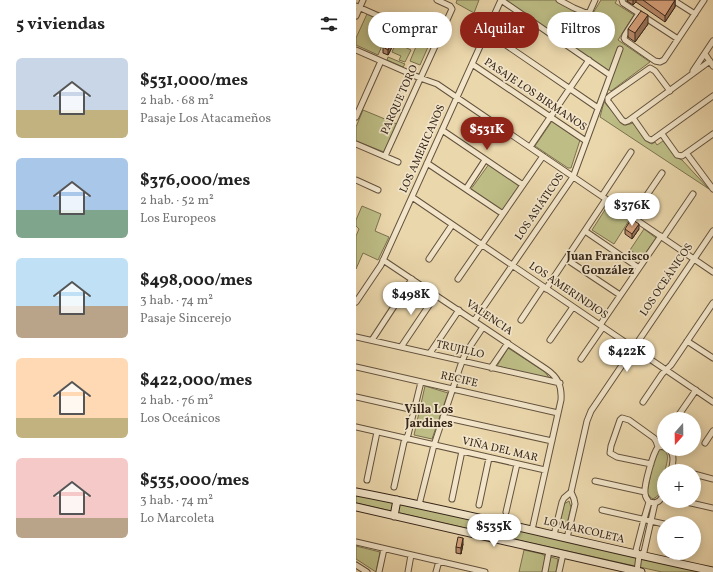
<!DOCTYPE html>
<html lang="es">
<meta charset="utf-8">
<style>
body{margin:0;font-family:Vollkorn,serif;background:#f2f2f2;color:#222;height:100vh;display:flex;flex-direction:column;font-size:15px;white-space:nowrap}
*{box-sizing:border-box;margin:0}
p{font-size:13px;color:#767676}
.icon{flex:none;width:22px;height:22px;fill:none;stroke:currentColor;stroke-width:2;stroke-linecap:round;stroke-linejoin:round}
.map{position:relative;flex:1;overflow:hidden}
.side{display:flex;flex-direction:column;background:#fff;width:356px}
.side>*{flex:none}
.banner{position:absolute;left:12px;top:12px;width:285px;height:36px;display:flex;gap:8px}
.needle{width:26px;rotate:200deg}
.buttons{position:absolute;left:301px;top:412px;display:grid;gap:8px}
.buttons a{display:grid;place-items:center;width:44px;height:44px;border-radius:50%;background:#fff;box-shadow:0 2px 10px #0003;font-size:20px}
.price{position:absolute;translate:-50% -34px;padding:0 9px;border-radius:14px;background:#fff;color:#222;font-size:13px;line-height:26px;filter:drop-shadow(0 1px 2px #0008)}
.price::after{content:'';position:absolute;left:50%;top:24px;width:12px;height:9px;margin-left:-6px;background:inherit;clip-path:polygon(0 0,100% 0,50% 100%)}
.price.active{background:#8f2418;color:#fff}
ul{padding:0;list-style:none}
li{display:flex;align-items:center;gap:12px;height:100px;padding:0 16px}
li span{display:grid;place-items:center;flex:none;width:112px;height:80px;border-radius:6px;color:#555}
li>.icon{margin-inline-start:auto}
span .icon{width:48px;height:48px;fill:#fffc;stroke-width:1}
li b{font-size:17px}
h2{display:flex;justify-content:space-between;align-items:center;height:48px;padding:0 16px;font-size:17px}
.pill{padding:0 14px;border-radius:18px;background:#fff;box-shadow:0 2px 10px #0003;font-size:14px;line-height:36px}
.pill.active{background:#8f2418;color:#fff}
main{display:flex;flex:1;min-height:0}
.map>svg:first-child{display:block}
.green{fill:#bdbd85;stroke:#7a7250}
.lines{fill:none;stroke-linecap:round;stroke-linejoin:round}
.lane-casing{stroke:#63523e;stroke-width:4.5}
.street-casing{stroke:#63523e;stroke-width:7}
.secondary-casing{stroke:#36261a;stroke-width:9}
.lane{stroke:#f2e5c9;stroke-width:2.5}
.street{stroke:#f2e5c9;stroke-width:5}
.secondary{stroke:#f2e5c9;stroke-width:7}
.wall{fill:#bb8c6c;stroke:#36261a}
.shaded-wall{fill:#987258;stroke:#36261a}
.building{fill:#d9a37d;stroke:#36261a}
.labels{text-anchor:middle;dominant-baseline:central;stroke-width:3.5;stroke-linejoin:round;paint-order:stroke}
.street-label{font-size:11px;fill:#36261a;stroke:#f2e5c9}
.neighbourhood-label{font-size:12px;font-weight:bold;fill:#36261a;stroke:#f2e5c9}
</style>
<main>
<section class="side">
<h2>5 viviendas<svg class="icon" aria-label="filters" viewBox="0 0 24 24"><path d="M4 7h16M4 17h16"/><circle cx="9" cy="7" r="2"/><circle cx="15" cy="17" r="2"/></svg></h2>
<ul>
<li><span style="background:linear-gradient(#c9d6e8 65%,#c2b280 0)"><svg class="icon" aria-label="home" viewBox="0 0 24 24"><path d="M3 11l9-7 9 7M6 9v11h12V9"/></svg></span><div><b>$531,000/mes</b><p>2 hab. · 68 m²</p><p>Pasaje Los Atacameños</p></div></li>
<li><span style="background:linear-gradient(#a9c7e8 65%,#7fa58c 0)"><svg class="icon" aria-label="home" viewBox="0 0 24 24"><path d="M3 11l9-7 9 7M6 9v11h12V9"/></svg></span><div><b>$376,000/mes</b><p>2 hab. · 52 m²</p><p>Los Europeos</p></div></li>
<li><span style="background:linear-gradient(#bfe0f5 60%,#b9a48a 0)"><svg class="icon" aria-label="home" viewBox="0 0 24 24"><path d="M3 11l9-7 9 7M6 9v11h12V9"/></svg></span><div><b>$498,000/mes</b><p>3 hab. · 74 m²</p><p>Pasaje Sincerejo</p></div></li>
<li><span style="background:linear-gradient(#ffd9b3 75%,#c2b280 0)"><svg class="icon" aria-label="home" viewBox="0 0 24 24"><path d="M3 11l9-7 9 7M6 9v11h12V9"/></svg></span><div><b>$422,000/mes</b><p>2 hab. · 76 m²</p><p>Los Oceánicos</p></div></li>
<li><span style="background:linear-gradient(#f6c9c9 75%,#b9a48a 0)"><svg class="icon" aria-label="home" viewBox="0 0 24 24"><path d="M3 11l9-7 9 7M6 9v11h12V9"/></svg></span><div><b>$535,000/mes</b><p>3 hab. · 74 m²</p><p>Lo Marcoleta</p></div></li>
</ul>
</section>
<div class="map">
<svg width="357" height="572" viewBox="0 0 357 572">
<rect width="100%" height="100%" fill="#ebd7ac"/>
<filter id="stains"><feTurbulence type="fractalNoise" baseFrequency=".005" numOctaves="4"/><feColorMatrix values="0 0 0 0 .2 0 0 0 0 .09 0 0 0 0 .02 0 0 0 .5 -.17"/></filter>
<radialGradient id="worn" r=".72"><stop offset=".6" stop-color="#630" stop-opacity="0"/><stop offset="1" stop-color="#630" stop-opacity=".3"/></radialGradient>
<path class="green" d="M101 0H123L118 13 100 3Z
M151 0H201L234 18 245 0H261L259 3 278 15 262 40 294 62 255 91 252 89 257 75 151 1Z
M11 14 35 25 22 55 0 45V38Z
M62 42 72 47 64 65 54 61Z
M40 43 55 50 49 62 43 60 45 56 36 52Z
M32 57 49 64 47 67 31 60Z
M248 102 267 124 270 125 277 123 292 142 296 144 299 142 301 145 307 141 322 158 326 160 353 189 244 117Z
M7 110 41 124 28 152 0 141V127Z
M196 121 224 140 215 168H212L179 146Z
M133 164 164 186 146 211 115 189Z
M252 205 274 219 258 244 236 230Z
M6 206 25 214 19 231 33 237 22 260 7 253 0 269V236L3 229 0 226V220Z
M288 229 300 238 286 258 274 250Z
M152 348 189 372 194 379 141 366Z
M69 386 92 393 76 439 58 435Z
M302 449C316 451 311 460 309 471H308C308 480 307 495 297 499L294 497 291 493 298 457Z
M0 493 347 572H306L157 539 0 503Z
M213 501 215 507 210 528 203 527 208 504Z
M0 546 24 552 20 572 0 559Z
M168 550 186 554 189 556V559L186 572H163Z
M195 557 202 559 200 572H191Z"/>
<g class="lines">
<g class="lane-casing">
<path id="lane" d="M36 22 37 33 56 41"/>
</g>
<g class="street-casing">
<path id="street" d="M145 0 254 75
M203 0 218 8 230 13 234 11 239 0
M266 0 267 3 322 39
M317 0 339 14
M0 6 81 42
M283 13 269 35 268 38 269 40 299 61 304 62 308 60 348 0
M0 16 7 0
M131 32 242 108
M0 50 64 78 81 84 357 272
M349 54 357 66
M116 64 230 141
M337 71 357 41
M314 91 299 71 294 68 254 96 252 98V101L266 120 269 122 272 121 354 61
M0 117 25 61
M277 118 291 138 295 140H296L357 96
M86 130 167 185
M306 134 321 155 326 156 357 134
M0 144 42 162
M174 147 233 60
M331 154 357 189
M29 156 96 9 94 6 81 0
M71 163 147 214
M0 180 22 190
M110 189 129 160
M246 196 275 152
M56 197 357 402
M276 217 306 173
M229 231 283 268
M307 238 337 194
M73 259 96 225
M210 259 264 295
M27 260 190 369C202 377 206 386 205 400L176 530
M102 279 187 156
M190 289 250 199
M0 302 25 265 145 0
M165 320 187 287
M118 321 217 177 264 49
M244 325 305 236
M0 337 204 383
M16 340 56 279
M194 340 217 307
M331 341 357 358
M45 347 80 295
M74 353 103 310
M225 359 247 327
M0 367 202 413
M135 368 152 343
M0 397 58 410
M287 402 306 374 315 365 357 303
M87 417 196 441
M320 419 340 390
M0 427 189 470
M349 443 357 431
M313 449C319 455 317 463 315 471
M295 464 261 457 254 453 255 446 264 420 266 418 273 420 298 438 300 441 302 447
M316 469 325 471
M338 474 357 479
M11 480 21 432
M239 481 289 492
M38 487 48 442 52 435 65 382
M96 499 106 451
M326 501 357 508
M299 503 293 502C291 499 289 497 289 493 288 485 297 453 302 447L308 446
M63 505 78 445 104 367 109 354 127 327
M123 505 133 458
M246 510 308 524
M150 512 161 464
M198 535 206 502 208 498 215 492
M211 538 219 504 218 499 215 492 231 421 235 411 357 231
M0 542 129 572
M283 556 288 552 299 503 303 501 308 495
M0 565 11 572
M281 571 283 556 280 550 288 519 293 502
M23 572 28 549
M52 572 55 555
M80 572 83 561
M189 572 193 551
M203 572 207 554"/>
</g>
<g class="secondary-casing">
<path id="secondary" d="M0 492C120 515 238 546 357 571
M0 507 285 572
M38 516 41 500"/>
</g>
<use href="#lane" class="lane"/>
<use href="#street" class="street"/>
<use href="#secondary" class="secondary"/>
</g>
<path class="wall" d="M271 0H319V7L309 22 280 2 277 5 271 1Z
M292 24 279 42 272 37V29Z
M27 38 38 43 32 55 27 53V47L29 44H27Z
M269 229H283L276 239 269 234Z
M107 544 105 554 100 553V547Z"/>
<path class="shaded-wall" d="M277 0H280V2L277 5Z
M319 0V7L309 22V16Z
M292 15V24L279 42V33Z
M38 37V43L32 55V50Z
M283 224V229L276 239V234Z
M107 538V544L105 554V548Z"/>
<path class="building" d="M287 0H319L309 16Z
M285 11 292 15 279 33 272 29Z
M30 33 38 37 32 50 27 47 31 40 27 38Z
M277 220 283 224 276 234 269 229 274 221 275 222Z
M102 537 107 538 105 548 100 547Z"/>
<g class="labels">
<g class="street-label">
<text transform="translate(179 95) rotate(34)">PASAJE LOS BIRMANOS</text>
<text transform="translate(44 100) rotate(-66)">PARQUE TORO</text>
<text transform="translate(67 149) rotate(-66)">LOS AMERICANOS</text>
<text transform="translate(184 207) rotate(-56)">LOS ASIÁTICOS</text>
<text transform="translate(311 280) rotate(-56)">LOS OCEÁNICOS</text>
<text transform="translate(212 291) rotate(34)">LOS AMERINDIOS</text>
<text transform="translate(133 318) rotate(34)">VALENCIA</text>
<text transform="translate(104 350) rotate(13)">TRUJILLO</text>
<text transform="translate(103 380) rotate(13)">RECIFE</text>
<text transform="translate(144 450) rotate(13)">VIÑA DEL MAR</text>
<text transform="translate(228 531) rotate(13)">LO MARCOLETA</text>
</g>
<g class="neighbourhood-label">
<text x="252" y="257">Juan Francisco<tspan x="252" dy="14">González</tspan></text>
<text x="73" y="410">Villa Los<tspan x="73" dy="14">Jardines</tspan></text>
</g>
</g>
<rect width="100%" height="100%" filter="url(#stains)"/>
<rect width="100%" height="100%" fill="url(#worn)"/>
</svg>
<div class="buttons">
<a><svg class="needle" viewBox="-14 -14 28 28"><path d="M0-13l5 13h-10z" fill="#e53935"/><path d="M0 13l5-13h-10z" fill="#767676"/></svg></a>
<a>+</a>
<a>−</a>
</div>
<b class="price active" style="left:131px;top:151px">$531K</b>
<b class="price" style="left:276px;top:227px">$376K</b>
<b class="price" style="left:55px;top:316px">$498K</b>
<b class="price" style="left:271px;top:373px">$422K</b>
<b class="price" style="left:138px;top:548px">$535K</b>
<div class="banner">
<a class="pill">Comprar</a>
<a class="pill active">Alquilar</a>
<a class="pill">Filtros</a>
</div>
</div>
</main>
